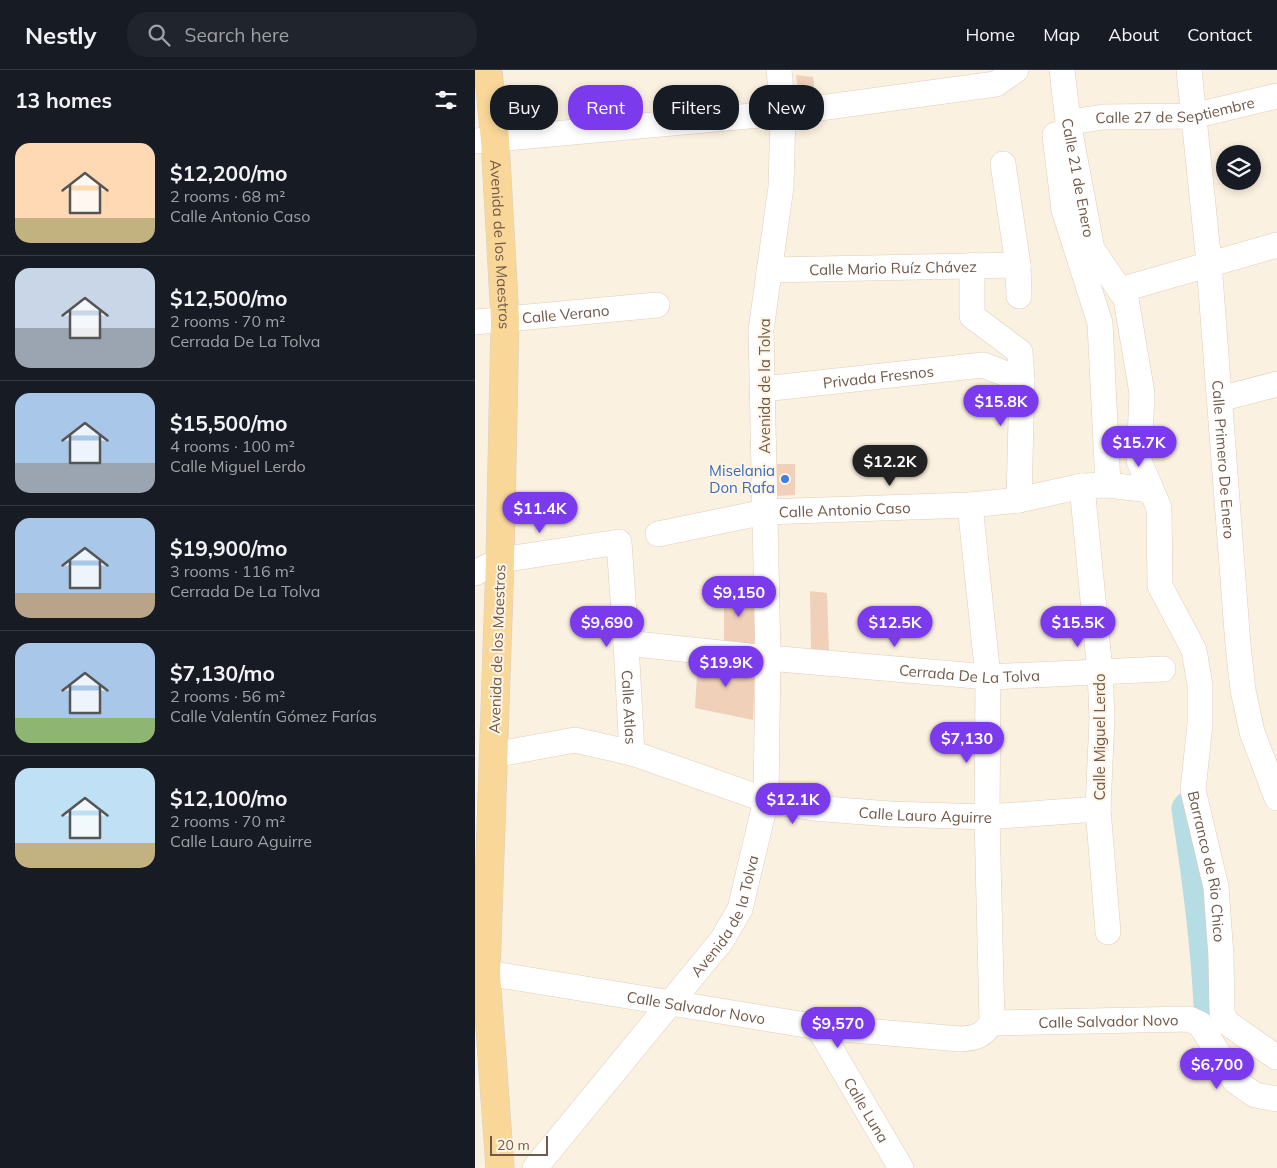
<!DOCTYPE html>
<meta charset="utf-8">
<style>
body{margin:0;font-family:Mulish,sans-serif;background:#20242c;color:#f1f3f6;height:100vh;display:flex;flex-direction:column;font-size:19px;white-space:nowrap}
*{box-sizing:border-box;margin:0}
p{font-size:16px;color:#9ea1a6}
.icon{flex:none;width:28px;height:28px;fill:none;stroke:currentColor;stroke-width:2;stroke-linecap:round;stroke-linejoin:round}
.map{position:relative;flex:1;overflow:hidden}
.panel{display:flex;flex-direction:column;background:#171b24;width:475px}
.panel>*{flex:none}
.guide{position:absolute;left:15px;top:15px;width:475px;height:45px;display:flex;gap:10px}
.tools{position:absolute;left:741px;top:75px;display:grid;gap:10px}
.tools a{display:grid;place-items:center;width:45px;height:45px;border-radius:50%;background:#171b24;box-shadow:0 2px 8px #0003;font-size:25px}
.scale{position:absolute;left:15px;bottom:12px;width:58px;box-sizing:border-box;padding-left:5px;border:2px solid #715848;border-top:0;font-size:14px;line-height:18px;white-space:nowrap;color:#715848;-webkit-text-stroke:4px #fff5e6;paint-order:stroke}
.price{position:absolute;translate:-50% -42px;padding:0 11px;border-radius:18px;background:#7c3aed;color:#fff;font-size:16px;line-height:32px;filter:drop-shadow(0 1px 2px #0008)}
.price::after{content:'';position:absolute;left:50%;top:30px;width:15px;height:11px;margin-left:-8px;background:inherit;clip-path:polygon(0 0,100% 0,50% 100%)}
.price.on{background:#222;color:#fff}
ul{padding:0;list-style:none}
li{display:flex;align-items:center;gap:15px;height:125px;padding:0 15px}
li+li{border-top:1px solid #363941}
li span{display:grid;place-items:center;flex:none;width:140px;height:100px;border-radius:15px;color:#555}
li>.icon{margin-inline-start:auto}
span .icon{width:60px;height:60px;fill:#fffc;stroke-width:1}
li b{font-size:21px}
h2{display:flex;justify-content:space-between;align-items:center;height:60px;padding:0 15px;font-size:21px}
.chip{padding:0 18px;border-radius:20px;background:#171b24;box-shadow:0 2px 8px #0003;font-size:18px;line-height:45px}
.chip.on{background:#7c3aed;color:#fff}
header{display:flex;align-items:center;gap:30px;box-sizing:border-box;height:70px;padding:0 25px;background:#171b24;border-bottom:1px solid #363941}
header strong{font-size:24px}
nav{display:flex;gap:28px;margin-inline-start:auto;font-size:18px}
.search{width:350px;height:45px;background:#20242c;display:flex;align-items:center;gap:12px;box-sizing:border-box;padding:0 18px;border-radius:20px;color:#9ea1a6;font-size:19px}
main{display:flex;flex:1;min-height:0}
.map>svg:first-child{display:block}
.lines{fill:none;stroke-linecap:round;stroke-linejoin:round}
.river{stroke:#b6dce4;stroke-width:35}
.building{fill:#f0d0b8}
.minor-casing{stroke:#dfcdbc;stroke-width:26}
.major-casing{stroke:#d7d0cc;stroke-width:29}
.minor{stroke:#fff;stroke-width:25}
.major{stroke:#f9d799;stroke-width:28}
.shop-dot{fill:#3f7fe0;stroke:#fff5e6;stroke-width:2}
.labels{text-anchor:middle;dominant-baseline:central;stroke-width:4;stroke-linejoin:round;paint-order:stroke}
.street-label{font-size:15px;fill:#715848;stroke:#fff5e6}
.shop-label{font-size:15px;fill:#366cbe;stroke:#fff5e6;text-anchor:end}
</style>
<header>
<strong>Nestly</strong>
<div class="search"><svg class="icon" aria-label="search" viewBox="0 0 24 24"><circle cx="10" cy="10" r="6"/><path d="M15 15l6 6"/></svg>Search here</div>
<nav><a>Home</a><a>Map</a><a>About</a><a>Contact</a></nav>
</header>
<main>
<section class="panel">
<h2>13 homes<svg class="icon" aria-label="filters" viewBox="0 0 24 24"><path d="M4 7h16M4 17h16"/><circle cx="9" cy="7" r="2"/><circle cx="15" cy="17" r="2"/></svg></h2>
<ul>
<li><span style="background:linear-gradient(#ffd9b3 75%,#c2b280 0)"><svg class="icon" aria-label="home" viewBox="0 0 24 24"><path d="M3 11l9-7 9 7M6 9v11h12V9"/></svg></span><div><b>$12,200/mo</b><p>2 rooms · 68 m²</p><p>Calle Antonio Caso</p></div></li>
<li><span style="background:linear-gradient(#c9d6e8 60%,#9aa5b1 0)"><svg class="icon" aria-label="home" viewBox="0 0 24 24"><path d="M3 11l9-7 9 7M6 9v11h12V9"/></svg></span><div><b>$12,500/mo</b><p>2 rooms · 70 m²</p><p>Cerrada De La Tolva</p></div></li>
<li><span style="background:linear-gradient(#a9c7e8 70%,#9aa5b1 0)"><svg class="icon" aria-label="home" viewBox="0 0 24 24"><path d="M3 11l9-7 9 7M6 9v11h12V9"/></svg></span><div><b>$15,500/mo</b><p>4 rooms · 100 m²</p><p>Calle Miguel Lerdo</p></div></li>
<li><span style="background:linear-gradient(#a9c7e8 75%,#b9a48a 0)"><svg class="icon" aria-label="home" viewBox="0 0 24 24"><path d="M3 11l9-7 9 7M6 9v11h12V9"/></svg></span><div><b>$19,900/mo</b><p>3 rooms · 116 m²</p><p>Cerrada De La Tolva</p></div></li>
<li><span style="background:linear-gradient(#a9c7e8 75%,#8fb573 0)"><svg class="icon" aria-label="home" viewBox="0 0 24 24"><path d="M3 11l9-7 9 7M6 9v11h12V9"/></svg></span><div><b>$7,130/mo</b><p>2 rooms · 56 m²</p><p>Calle Valentín Gómez Farías</p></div></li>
<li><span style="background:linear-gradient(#bfe0f5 75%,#c2b280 0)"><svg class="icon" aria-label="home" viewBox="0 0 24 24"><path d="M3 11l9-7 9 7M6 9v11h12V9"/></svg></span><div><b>$12,100/mo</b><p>2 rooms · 70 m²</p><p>Calle Lauro Aguirre</p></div></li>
</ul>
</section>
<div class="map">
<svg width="802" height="1098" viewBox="0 0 802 1098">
<rect width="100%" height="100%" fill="#fbf1e0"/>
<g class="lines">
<path class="river" d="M714 739C724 804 733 869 736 935L738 940"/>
</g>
<path class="building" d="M321 5 338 7 341 31 324 35Z
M299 394H320V425L300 426Z
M249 518 278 519 280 578 249 574Z
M335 521 352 523 354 581 336 579Z
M223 588 280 596 278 650 220 638Z"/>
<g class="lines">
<g class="minor-casing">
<g id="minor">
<path id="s1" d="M587 0 593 52 617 179 651 229 667 323 664 391 684 438 685 516 719 580 725 615V654L718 720 741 817 746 886 747 942 751 952 801 987"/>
<path id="s2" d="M714 0 734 193 763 575 768 620 777 662 802 728"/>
<path id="s3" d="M596 52 628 47 718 46 802 26"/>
<path d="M580 65 589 140 625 253 633 415"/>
<path d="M0 71 308 43 521 14 541 0"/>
<path d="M528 94 543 195 544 226"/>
<path d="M497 195V246L545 282 547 310 544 430"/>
<path id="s4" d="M294 200 543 195"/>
<path d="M645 220 802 175"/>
<path id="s5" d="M0 252 182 235"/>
<path id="s6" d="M288 319 508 295 547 310"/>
<path d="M745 329 802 314"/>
<path d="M607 416 625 602 627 647 623 739 633 862"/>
<path d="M495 435 513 607 512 747 517 953"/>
<path id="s7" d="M183 464 290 442 495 435 544 430 607 416 633 415 675 420"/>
<path id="s8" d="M0 503 25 490 144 472 151 573 157 683"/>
<path id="s9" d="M151 573 293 588 513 607 688 599"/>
<path id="s10" d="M18 685 100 670 157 683 291 730 338 738 415 744 512 747 623 739"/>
<path id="s11" d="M0 901 343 957 485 969C502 968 507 966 517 953L714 949 725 954 760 1011 780 1025 802 1029"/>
<path id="s12" d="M343 957 426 1098"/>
<path id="s13" d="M60 1098 247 870 265 839 291 730 293 588 286 260 306 117 308 43 304 0"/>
</g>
</g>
<g class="major-casing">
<g id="major">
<path id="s14" d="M13 0 20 70 30 249 25 490 11 904 25 1098"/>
</g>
</g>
<use href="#minor" class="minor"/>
<use href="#major" class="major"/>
</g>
<circle class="shop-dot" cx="310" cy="409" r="5"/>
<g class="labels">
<g class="street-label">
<text stroke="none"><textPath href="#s3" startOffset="105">Calle 27 de Septiembre</textPath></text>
<text stroke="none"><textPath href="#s1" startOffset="109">Calle 21 de Enero</textPath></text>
<text stroke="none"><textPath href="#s14" startOffset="175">Avenida de los Maestros</textPath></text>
<text stroke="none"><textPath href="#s4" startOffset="124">Calle Mario Ruíz Chávez</textPath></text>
<text stroke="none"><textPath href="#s5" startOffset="91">Calle Verano</textPath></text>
<text stroke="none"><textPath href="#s6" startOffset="116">Privada Fresnos</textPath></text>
<text transform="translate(289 316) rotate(-90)">Avenida de la Tolva</text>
<text stroke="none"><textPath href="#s2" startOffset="391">Calle Primero De Enero</textPath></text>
<text stroke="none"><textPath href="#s7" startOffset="189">Calle Antonio Caso</textPath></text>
<text transform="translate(22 579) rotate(-88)">Avenida de los Maestros</text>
<text stroke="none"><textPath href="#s9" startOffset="345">Cerrada De La Tolva</textPath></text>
<text stroke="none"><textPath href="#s8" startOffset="314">Calle Atlas</textPath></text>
<text transform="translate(624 667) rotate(-90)">Calle Miguel Lerdo</text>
<text stroke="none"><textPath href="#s10" startOffset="444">Calle Lauro Aguirre</textPath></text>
<text stroke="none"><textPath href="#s1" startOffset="826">Barranco de Rio Chico</textPath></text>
<text stroke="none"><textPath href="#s13" startOffset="318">Avenida de la Tolva</textPath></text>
<text stroke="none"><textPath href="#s11" startOffset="224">Calle Salvador Novo</textPath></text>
<text stroke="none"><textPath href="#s11" startOffset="644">Calle Salvador Novo</textPath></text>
<text stroke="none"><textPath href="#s12" startOffset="96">Calle Luna</textPath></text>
</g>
<g class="shop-label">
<text x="300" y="400">Miselania<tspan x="300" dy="17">Don Rafa</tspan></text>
</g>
</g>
</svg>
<div class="tools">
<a><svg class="icon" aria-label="layers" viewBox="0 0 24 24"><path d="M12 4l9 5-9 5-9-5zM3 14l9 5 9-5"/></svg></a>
</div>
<div class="scale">20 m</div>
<b class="price" style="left:526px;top:357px">$15.8K</b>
<b class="price" style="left:664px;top:398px">$15.7K</b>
<b class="price on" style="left:415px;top:417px">$12.2K</b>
<b class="price" style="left:65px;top:464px">$11.4K</b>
<b class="price" style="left:264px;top:548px">$9,150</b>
<b class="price" style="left:132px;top:578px">$9,690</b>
<b class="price" style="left:420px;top:578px">$12.5K</b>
<b class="price" style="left:603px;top:578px">$15.5K</b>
<b class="price" style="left:251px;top:618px">$19.9K</b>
<b class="price" style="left:492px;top:694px">$7,130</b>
<b class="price" style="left:318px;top:755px">$12.1K</b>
<b class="price" style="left:363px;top:979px">$9,570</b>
<b class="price" style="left:742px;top:1020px">$6,700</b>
<div class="guide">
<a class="chip">Buy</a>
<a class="chip on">Rent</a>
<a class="chip">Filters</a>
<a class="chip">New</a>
</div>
</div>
</main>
